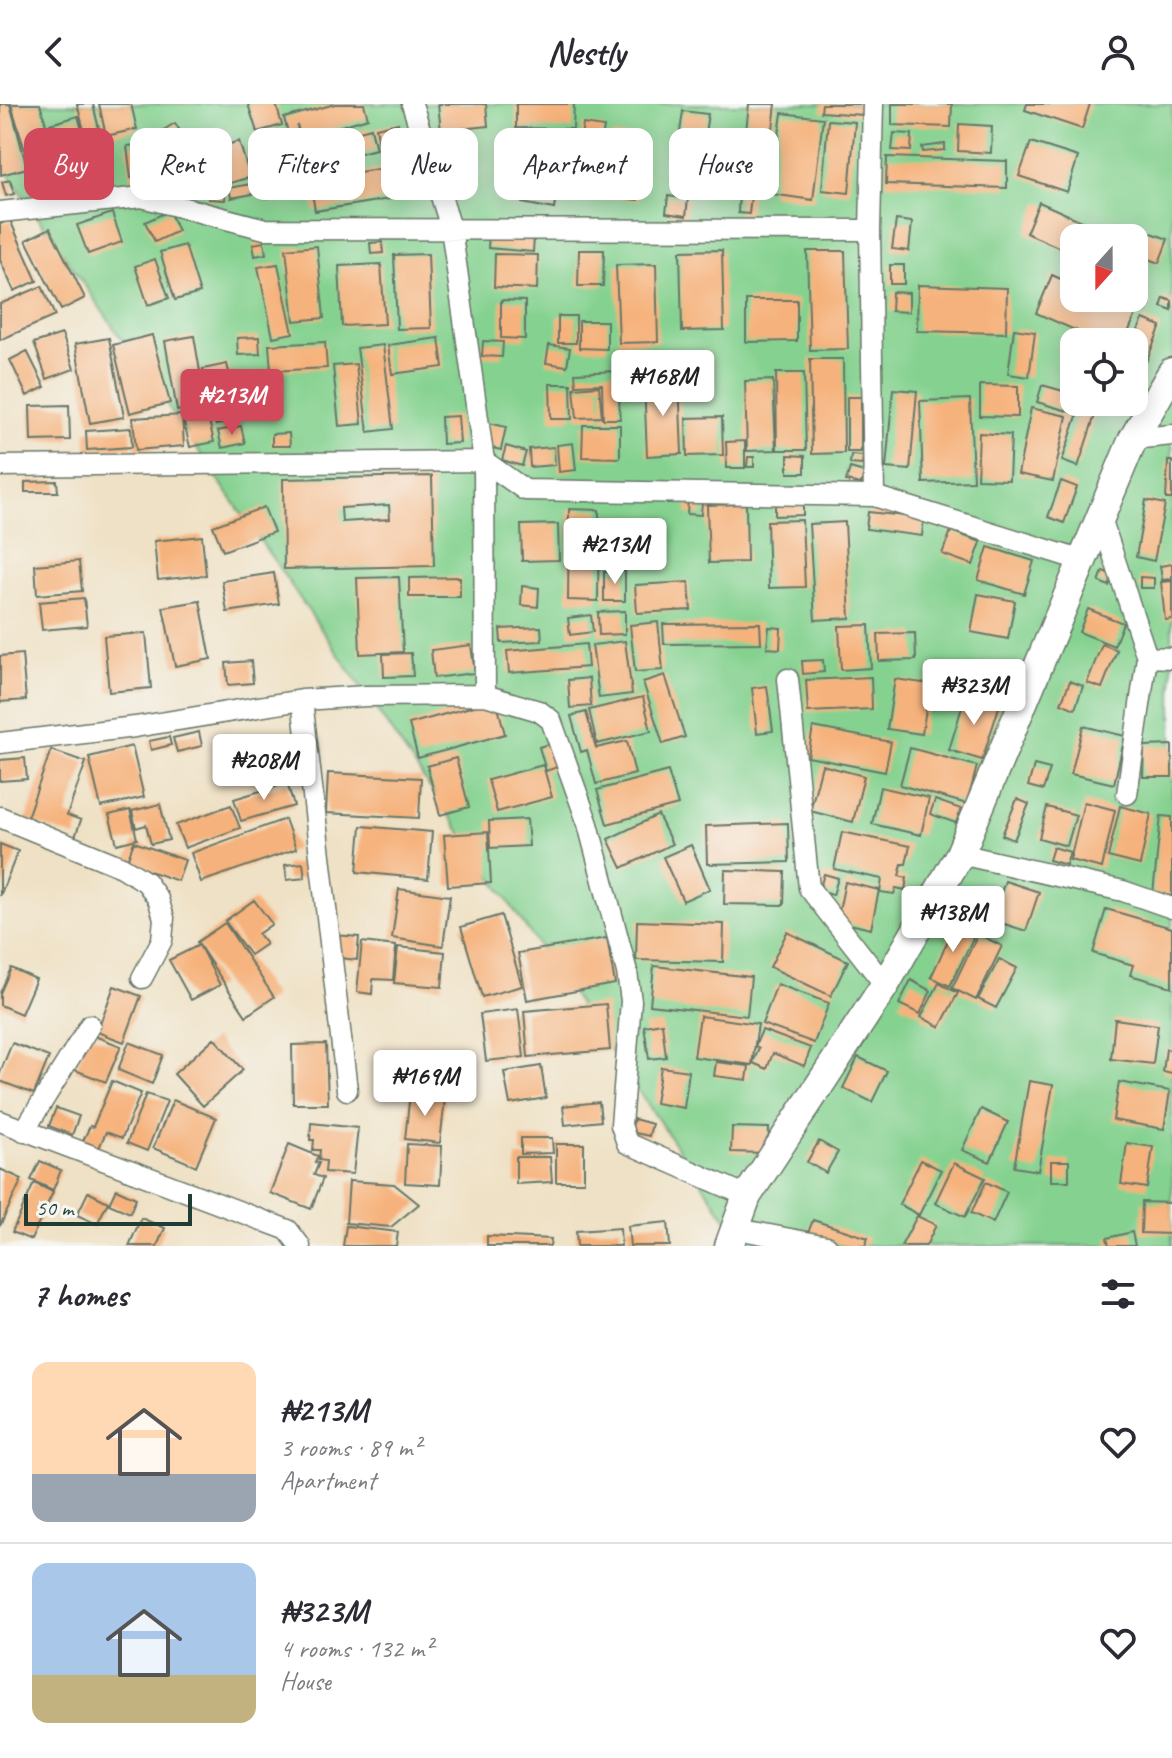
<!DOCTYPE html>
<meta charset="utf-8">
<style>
body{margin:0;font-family:Caveat,sans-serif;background:#f7f7f7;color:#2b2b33;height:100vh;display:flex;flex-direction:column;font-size:30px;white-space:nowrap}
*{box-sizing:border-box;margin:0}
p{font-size:26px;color:#7c7c81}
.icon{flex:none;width:44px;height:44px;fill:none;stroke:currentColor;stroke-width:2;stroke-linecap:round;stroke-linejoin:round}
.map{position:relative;height:1142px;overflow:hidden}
.side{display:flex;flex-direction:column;background:#fff;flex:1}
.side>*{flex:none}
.banner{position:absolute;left:24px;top:24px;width:1124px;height:72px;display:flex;gap:16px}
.needle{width:52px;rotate:201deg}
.tools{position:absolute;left:1060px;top:120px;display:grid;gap:16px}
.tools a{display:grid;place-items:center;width:88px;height:88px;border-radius:16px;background:#fff;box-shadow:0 4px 20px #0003;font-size:40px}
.scale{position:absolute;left:24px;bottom:20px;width:168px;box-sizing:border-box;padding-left:8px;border:4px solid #1f3d34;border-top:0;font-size:22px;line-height:28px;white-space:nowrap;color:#1f3d34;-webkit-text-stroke:6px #f6f6f2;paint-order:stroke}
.price{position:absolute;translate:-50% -68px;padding:0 18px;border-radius:8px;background:#fff;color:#222;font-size:26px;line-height:52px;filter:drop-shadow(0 2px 4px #0008)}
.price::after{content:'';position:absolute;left:50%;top:48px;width:24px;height:18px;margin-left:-12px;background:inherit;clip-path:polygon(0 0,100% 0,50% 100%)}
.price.current{background:#d1495b;color:#fff}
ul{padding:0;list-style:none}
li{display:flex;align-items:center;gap:24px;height:200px;padding:0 32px}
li+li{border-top:2px solid #e1e1e2}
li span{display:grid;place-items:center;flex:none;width:224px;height:160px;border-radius:16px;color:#555}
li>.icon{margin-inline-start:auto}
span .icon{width:96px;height:96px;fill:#fffc;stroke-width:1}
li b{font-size:34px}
h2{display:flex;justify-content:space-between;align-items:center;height:96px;padding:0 32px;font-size:34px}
.chip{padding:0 28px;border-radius:16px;background:#fff;box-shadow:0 4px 20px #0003;font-size:28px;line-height:72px}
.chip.current{background:#d1495b;color:#fff}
header{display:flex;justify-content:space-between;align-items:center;height:104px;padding:0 32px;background:#fff;font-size:36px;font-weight:800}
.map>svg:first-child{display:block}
.grass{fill:#85d290;stroke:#528862;stroke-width:2;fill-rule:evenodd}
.building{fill:#f6b27c;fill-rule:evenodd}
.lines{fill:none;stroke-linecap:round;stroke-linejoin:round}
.street-casing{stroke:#687667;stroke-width:23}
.secondary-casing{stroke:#687667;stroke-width:31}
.street{stroke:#fff;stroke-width:20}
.secondary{stroke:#fff;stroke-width:28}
</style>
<header><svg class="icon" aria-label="back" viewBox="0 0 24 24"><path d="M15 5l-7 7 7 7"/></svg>Nestly<svg class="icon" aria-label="person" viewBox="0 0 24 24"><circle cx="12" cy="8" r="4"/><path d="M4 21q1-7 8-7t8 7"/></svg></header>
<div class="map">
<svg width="1172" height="1142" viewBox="0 0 1172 1142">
<rect width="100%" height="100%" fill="#f6f6f2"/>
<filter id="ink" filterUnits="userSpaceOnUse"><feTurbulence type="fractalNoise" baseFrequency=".0125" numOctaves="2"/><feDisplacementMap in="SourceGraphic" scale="16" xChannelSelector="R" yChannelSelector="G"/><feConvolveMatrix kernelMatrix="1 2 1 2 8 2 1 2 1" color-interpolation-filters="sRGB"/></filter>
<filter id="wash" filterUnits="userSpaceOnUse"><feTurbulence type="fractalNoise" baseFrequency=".006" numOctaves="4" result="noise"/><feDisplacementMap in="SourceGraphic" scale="32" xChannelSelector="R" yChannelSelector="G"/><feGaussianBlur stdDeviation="1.8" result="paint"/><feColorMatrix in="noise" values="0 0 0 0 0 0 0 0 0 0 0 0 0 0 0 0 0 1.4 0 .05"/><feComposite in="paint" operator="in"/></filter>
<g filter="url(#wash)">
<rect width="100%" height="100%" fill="#efe1c5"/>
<path class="grass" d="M0 0H1172V1142H745L0 58ZM1074 134H1134V194H1074ZM1074 238H1134V298H1074Z"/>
<g id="blocks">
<path class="building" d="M0 0H10L27 64 1 71Z
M11 0H40L56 55 30 63Z
M77 0H93L103 42 89 45Z
M99 0H131L137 25 106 32Z
M248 0H276L282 21 257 28Z
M335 0H364L368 14 301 34 297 21 298 30 289 32 284 14Z
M438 0H486L488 22 441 27Z
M516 0H574L573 25 516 24Z
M749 0H776L767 75 741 72Z
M822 0H863V11L821 8Z
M892 0H952L951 23 892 21Z
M1027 0H1090L1082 25 1025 6Z
M683 7 708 10 699 68 675 64Z
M782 9 823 14 813 96 771 90Z
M78 12 91 58 64 66 50 20Z
M828 16 855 18 849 89 822 86Z
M175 19 196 52 173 66 152 33Z
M398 19 401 34 379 39 376 24Z
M583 20 604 23 594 89 573 86Z
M959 20 992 22 991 49 958 47Z
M371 24 376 45 329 57 324 36Z
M894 29 912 30 911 47 892 46Z
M612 31 643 33 638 96 607 93Z
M285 32 296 88 265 94 254 37Z
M239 37 250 73 224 81 212 46Z
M1031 38 1078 53 1067 88 1019 72Z
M152 39 156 70 131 74 127 42Z
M945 40V46L923 48 922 43Z
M320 41 323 61 304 64 301 43Z
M208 43 210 52 201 55 198 46Z
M887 53 1007 57V84L886 80Z
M397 62 402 93 315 107 310 76Z
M99 65 102 79 87 82 84 68Z
M10 76 14 90 6 92 2 78Z
M526 78 557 84 554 105 522 99Z
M251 80 253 90 231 94 229 84Z
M208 85H226L225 96 208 95Z
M739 90 751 91 749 110 738 109Z
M668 92 688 95 686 112 666 109Z
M1039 98 1102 126 1099 134H1074V150L1026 129Z
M169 107 178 127 155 138 145 118Z
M112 109 122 138 88 150 77 121Z
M10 116 37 177 14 187 0 156V120Z
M896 116 912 118 909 147 892 145Z
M1133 122 1168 135 1159 159 1134 150V134H1128Z
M50 124 85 194 61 206 26 136Z
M489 129 534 133 533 148 488 144Z
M264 138 266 150 255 152 253 140Z
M382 138 383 149 371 150 370 139Z
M185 141 200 189 175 196 160 148Z
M317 142 324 214 294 217 286 145Z
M579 146H604L603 182H578Z
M722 146 724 226 682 227 680 147Z
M807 147H845L848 245 810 246Z
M428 150 431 224 397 225 394 151Z
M495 150 538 151 537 185 494 183Z
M155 155 169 194 148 201 135 162Z
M278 160 293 229 273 233 258 163Z
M381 160 385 220 342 222 339 162Z
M656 160 658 238 619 239 616 161Z
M890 161H904V180H890Z
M1052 171 1074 181V194H1105L1137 208 1124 238H1102L1036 209Z
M918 181 1007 184 1006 229 917 227Z
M42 182 55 212 0 236V200Z
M892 188 909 189V208L891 207Z
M1134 192 1150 201 1146 208 1120 194Z
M1164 194 1172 197V207L1161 203Z
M501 196 525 197V235L501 234Z
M746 196H797V237L746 238Z
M558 212H576V239H558Z
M1143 215 1161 222 1146 258 1134 253 1133 238Z
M579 217H607V245L579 244Z
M1014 225 1035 228 1029 273 1008 270Z
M62 230 74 265 47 275 34 239Z
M152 231 170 299 130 309 113 241Z
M194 232 206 303 177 307 165 237Z
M259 233 260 250 238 251 237 234Z
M109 234 124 313 90 319 75 240Z
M439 234 443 263 392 270 388 241Z
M483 237 503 238 502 253 482 252Z
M325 238 327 264 271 267 269 241Z
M383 241 393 325 368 328 357 244Z
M549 241 570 244 567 262 546 259Z
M27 247 45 283 27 292 10 256Z
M644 248H677L676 260 643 259Z
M708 248 709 258 683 260 682 250Z
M810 255H843L844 349 812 350Z
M227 260 240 315 216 321 203 265Z
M356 260 362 320 339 322 333 262Z
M678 262 679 273 643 275 642 264Z
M618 267 620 315H603L602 280 576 281 575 269Z
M776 269H804L806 346H777Z
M679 276 682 350 647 352 644 277Z
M773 276 776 346 747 347 745 277Z
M550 280H571L572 315H551Z
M980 281 1018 282V313L980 312Z
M1042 281 1074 290 1071 308 1037 298Z
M599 282 602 313 577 314 574 284Z
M893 285 917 287 910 366 886 364Z
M847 293H861V348H847Z
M970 295 973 377 923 379 920 297Z
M69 301 70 336 31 337 30 302Z
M1080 303 1096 308 1078 363 1062 357Z
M1031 304 1067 312 1053 377 1018 370Z
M207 308 214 338 190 343 183 314Z
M182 311 184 342 136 346 133 314Z
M458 312 460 339 442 340 441 313Z
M722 313 723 351 687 352 686 314Z
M489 319 506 323 501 346 484 342Z
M583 321H620V354L582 353Z
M241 322 245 339 222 344 218 327Z
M131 324 132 343 87 346 86 327Z
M289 329 290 342H272V330Z
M979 329 1011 331 1009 376 977 375Z
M745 337V364H727L726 338Z
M573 339 576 366 559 368 557 341Z
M506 342 526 348 522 362 502 356Z
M554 343 555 361 530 363 529 345Z
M788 351 805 352V369H788Z
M851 351 863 352 862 361 850 360Z
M748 353H754V363H747Z
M1168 357H1172V395H1166Z
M850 364 864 368 861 380 846 377Z
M432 372 434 462 284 465 283 375ZM389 401 390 415 342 418 341 404Z
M57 377 58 388H25V378Z
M1061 377 1077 383 1064 419 1048 413Z
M688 395 702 397 701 411 687 410Z
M1146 396 1165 400 1154 457 1136 453Z
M746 400 747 458 709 459 707 401Z
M803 400V411L775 412V401Z
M264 403 274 428 223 447 213 422Z
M569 405 599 406 598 497 568 496Z
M868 408 924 414 922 432 866 425Z
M802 416 805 483 769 484 767 417Z
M845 418 850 514 815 516 809 420Z
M558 420 559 456 522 457 521 421Z
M951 427 981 438 973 461 942 450Z
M202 432 206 471 158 476 154 437Z
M988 443 1034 457 1024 490 978 476Z
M79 457 82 487 37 491 35 461Z
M1172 460V475L1162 476 1160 462Z
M625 467V497H604V468Z
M1103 467 1113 471 1109 482 1099 478Z
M274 469 279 500 227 508 222 477Z
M399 473 403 548 360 550 357 474Z
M460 473V493H409V474Z
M1140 473 1154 474V484H1140Z
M1172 477V515L1165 516 1161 478Z
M689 478 691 506 637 509 635 481Z
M522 482 539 484 538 503 521 501Z
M978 490 1015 497 1008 535 971 528Z
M84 494 87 522 42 526 39 498Z
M200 497 211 555 175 562 163 503Z
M1088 505 1123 519 1114 542 1079 528Z
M625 507V530L599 531 598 508Z
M591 511 593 528 570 531 568 514Z
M658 518 663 566 635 568 630 521Z
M760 519 761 539 664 540 663 520Z
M869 521 871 564 841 566 839 522Z
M541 523 542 537 501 539 500 525Z
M769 523 781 524 780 545 767 544Z
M146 529 151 584 109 588 104 532Z
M915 529 916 556 879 557 878 530Z
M625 537 632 590 599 594 592 541Z
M586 540 588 563 509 569 507 547Z
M1102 540 1117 546 1102 584 1087 579Z
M471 541 475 569 434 574 431 546Z
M411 549 413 572 384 573 383 550Z
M22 550 26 596 0 598V552Z
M823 556 824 568 803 570 802 557Z
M251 557 253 579 228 581 226 559Z
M665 571 685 633 663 640 643 578Z
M871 573 872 605 808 608 806 576Z
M589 574 591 602 570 604 568 576Z
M895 575 930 580 922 630 887 625Z
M1070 577 1083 582 1075 605 1061 599Z
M767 582 773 627 757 629 752 584Z
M966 590 1000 600 982 656 949 646Z
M643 593 651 627 597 640 589 606Z
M496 596 505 630 418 654 409 620Z
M586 608 596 644 627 637 635 670 596 680 587 646 581 648 571 612Z
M1083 622 1125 632 1114 680 1071 670Z
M813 623 891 638 885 668 808 653Z
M199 628 202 642 177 648 173 634Z
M169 633 171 641 151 646 149 637Z
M556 638 563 661 546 667 539 643Z
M1172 641V673H1143L1144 642Z
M132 642 144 693 101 703 89 653Z
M910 644 977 662 967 700 900 681Z
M51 646 86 658 67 711 81 716 75 733 26 716Z
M25 654 27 675 0 677V656Z
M456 654 469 703 440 711 427 662Z
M543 661 552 693 497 708 488 676Z
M822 661 864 672 853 718 810 707Z
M1034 661 1050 665 1043 686 1028 682Z
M668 667 678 701 607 720 597 686Z
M328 669 421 674 419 714 326 709Z
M287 679 294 702 241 717 234 695Z
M880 683 929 694 921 731 872 720Z
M1017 695 1029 700 1014 736 1002 731Z
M935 696 961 705 956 719 930 710Z
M1084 698 1115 706 1102 764 1070 756Z
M160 700 169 736 151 740 146 721 136 724 132 707Z
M231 701 240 724 185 744 176 721Z
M1120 702 1151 710 1140 761 1108 753Z
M1047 703 1076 711 1067 742 1039 734Z
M130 706 137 735 117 740 109 711Z
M658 711 672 740 622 764 608 735Z
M1161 712 1172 713V792L1153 790Z
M285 715 296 745 201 778 191 749Z
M527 715 529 742 490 744 489 717Z
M788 719 789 758 707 760 706 722Z
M361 722 432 728 428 775 357 768Z
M488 728 491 779 448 782 444 731Z
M842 728 910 742 906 760H902L899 772 907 774 905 786 896 784 894 790 880 788 882 775 834 765Z
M134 738 185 756 178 777 126 759Z
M0 740 18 747 0 792Z
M691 741 710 785 683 797 663 753Z
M1053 743 1070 748 1066 761 1049 756Z
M303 759 305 774 287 776 285 761Z
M725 766 785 768 784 801 724 800Z
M824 770 838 774 833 791 819 787Z
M1005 777 1039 788 1026 827 992 816Z
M845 778 879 786 871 825 837 817Z
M399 785 450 792 443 842 392 834Z
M254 796 272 820 258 830 266 840 250 851 225 817Z
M1106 805 1172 824V883L1130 871 1133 861 1093 849Z
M501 811 522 882 482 893 461 823Z
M637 817 724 820 723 858 636 856Z
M225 819 274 893 246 912 197 838Z
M956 819 976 828 950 882 931 873Z
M787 828 848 857 831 892 770 863Z
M978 830 1002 842 976 896 952 884Z
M334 831 359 833 357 856 332 853Z
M607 834 615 880 527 896 518 849Z
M362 838 396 842 393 876 373 875 372 890 357 888Z
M199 841 220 881 191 896 169 856Z
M398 843 445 848 442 883 394 879Z
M999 855 1017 864 996 904 978 895Z
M654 862 751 873 747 912 650 901Z
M11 864 36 875 21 910 0 901V889Z
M911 876 931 887 920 910 899 900Z
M939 879 958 889 940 923 921 913Z
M777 880 829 899 814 939 762 920Z
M114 882 141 892 124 938 97 928Z
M606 900 610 946 528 953 524 907Z
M518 905 524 953 486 957 480 910Z
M700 912 758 920 752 961 694 953Z
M1115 915 1158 921 1153 960 1111 955Z
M662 919 666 953 649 955 644 922Z
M762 926 811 944 804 962 773 949 767 965 753 959 759 944 755 942Z
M89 930 121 942 106 978 75 966Z
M214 934 243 966 203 1002 174 970Z
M129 938 163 951 152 980 118 966Z
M12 939 49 953 34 990 0 977V969Z
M326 940 328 1000H293L292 941Z
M1166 945 1172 946V970L1163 968Z
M858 953 887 967 872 998 843 984Z
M716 958 749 962 747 976 714 972Z
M541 962 546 994 510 1000 504 968Z
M661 963 689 967 684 1004 655 999Z
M112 977 141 989 122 1034 106 1028 99 1044 83 1037 90 1022 93 1023Z
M1029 977 1053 981 1038 1067 1014 1063Z
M1119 978 1170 987 1164 1025 1113 1016Z
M410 989 445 994 440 1039 405 1035Z
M146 990 167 997 147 1047 127 1039Z
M173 996 216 1014 196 1062 153 1044Z
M599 998 601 1017 565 1021 563 1002Z
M56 1004 79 1012 72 1031 49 1022Z
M981 1005 1008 1018 990 1058 962 1046Z
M634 1015 652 1020 649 1032 631 1028Z
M311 1019 358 1024 353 1070 325 1068 326 1057 319 1056 320 1046H313L314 1036H310Z
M732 1023 769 1024 768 1049 731 1048Z
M521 1034H552L553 1049 521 1050Z
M819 1037 838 1048 826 1069 807 1058Z
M1127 1039 1153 1043 1147 1084 1121 1080Z
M289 1040 318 1052 315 1058 319 1059 314 1071 323 1074 311 1105 270 1089Z
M407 1040 442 1042 440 1081 405 1079Z
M556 1040H584V1078H556Z
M516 1053H550L552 1078 516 1080Z
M921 1056 941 1066 919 1111 899 1100Z
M40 1057 61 1066 53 1086 31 1076Z
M1051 1057H1069V1077H1051Z
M954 1059 985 1074 965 1113 935 1099Z
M0 1065 22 1075 0 1122Z
M349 1077 394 1080 419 1100 391 1123 346 1119Z
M986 1078 1007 1088 993 1119 971 1109Z
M34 1079 53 1088 31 1136 12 1128Z
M116 1085 136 1094 130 1109 109 1100Z
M88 1088 108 1098 97 1120 77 1111Z
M1142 1098 1172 1099V1130L1141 1129Z
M917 1112 936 1121 926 1142H901Z
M141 1114 165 1124 157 1142H129Z
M813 1116 868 1134 865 1142H846L808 1129Z
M668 1118 670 1142H630L628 1122Z
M346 1122 398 1128 396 1142H343Z
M620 1124 621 1142H577L576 1127Z
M1132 1128 1135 1142H1109L1107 1134Z
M487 1132 551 1135 550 1142H487Z"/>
</g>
</g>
<g filter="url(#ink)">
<use href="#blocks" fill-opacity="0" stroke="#687667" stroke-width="2"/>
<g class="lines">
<g class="street-casing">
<path id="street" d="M873 0 870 126 874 392
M0 108 142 93 265 125 870 126
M1133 335 1172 331
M0 362 484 357 525 386 874 392 1080 456
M1101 414 1147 553 1127 690
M1147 553 1172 554
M788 575 809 784 885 881
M485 591 539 607 551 616 588 720 627 868 631 897 621 1021 627 1039 747 1092
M302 596 347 986
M0 639 135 623 302 596 366 592 485 591 484 357 451 124 412 0
M0 713 122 763 146 778 158 795 164 814 162 836 142 874
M960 750 1123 787 1172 804
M0 1017 288 1126 300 1142
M24 1027 90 921
M737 1125 827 1142"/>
</g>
<g class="secondary-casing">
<path id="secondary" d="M729 1142 747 1092 885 881 960 750 1133 335 1172 268"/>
</g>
<use href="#street" class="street"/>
<use href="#secondary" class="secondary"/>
</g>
</g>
</svg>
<div class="tools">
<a><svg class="needle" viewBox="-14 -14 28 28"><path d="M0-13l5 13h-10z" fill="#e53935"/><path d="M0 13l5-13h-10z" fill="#7c7c81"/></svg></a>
<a><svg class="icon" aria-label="locate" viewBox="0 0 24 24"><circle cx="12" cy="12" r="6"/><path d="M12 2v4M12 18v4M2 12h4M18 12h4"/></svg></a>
</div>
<div class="scale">50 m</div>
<b class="price" style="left:663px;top:314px">₦168M</b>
<b class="price current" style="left:232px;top:333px">₦213M</b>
<b class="price" style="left:615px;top:482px">₦213M</b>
<b class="price" style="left:974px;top:623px">₦323M</b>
<b class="price" style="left:264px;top:698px">₦208M</b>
<b class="price" style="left:953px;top:850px">₦138M</b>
<b class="price" style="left:425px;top:1014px">₦169M</b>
<div class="banner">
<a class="chip current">Buy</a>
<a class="chip">Rent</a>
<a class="chip">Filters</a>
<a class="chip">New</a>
<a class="chip">Apartment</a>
<a class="chip">House</a>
</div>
</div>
<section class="side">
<h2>7 homes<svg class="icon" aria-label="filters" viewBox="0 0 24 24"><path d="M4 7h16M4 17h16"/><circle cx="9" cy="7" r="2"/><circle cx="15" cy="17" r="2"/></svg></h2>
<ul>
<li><span style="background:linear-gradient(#ffd9b3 70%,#9aa5b1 0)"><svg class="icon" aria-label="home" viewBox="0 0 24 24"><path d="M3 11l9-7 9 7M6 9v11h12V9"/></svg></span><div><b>₦213M</b><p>3 rooms · 89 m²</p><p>Apartment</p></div><svg class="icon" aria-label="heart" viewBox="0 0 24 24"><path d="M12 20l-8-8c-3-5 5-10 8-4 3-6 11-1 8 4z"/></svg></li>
<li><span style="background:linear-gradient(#a9c7e8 70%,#c2b280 0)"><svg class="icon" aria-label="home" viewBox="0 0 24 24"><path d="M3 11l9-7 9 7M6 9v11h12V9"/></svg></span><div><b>₦323M</b><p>4 rooms · 132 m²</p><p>House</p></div><svg class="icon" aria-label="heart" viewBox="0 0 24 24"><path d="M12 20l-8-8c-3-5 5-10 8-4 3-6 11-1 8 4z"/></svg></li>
</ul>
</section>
